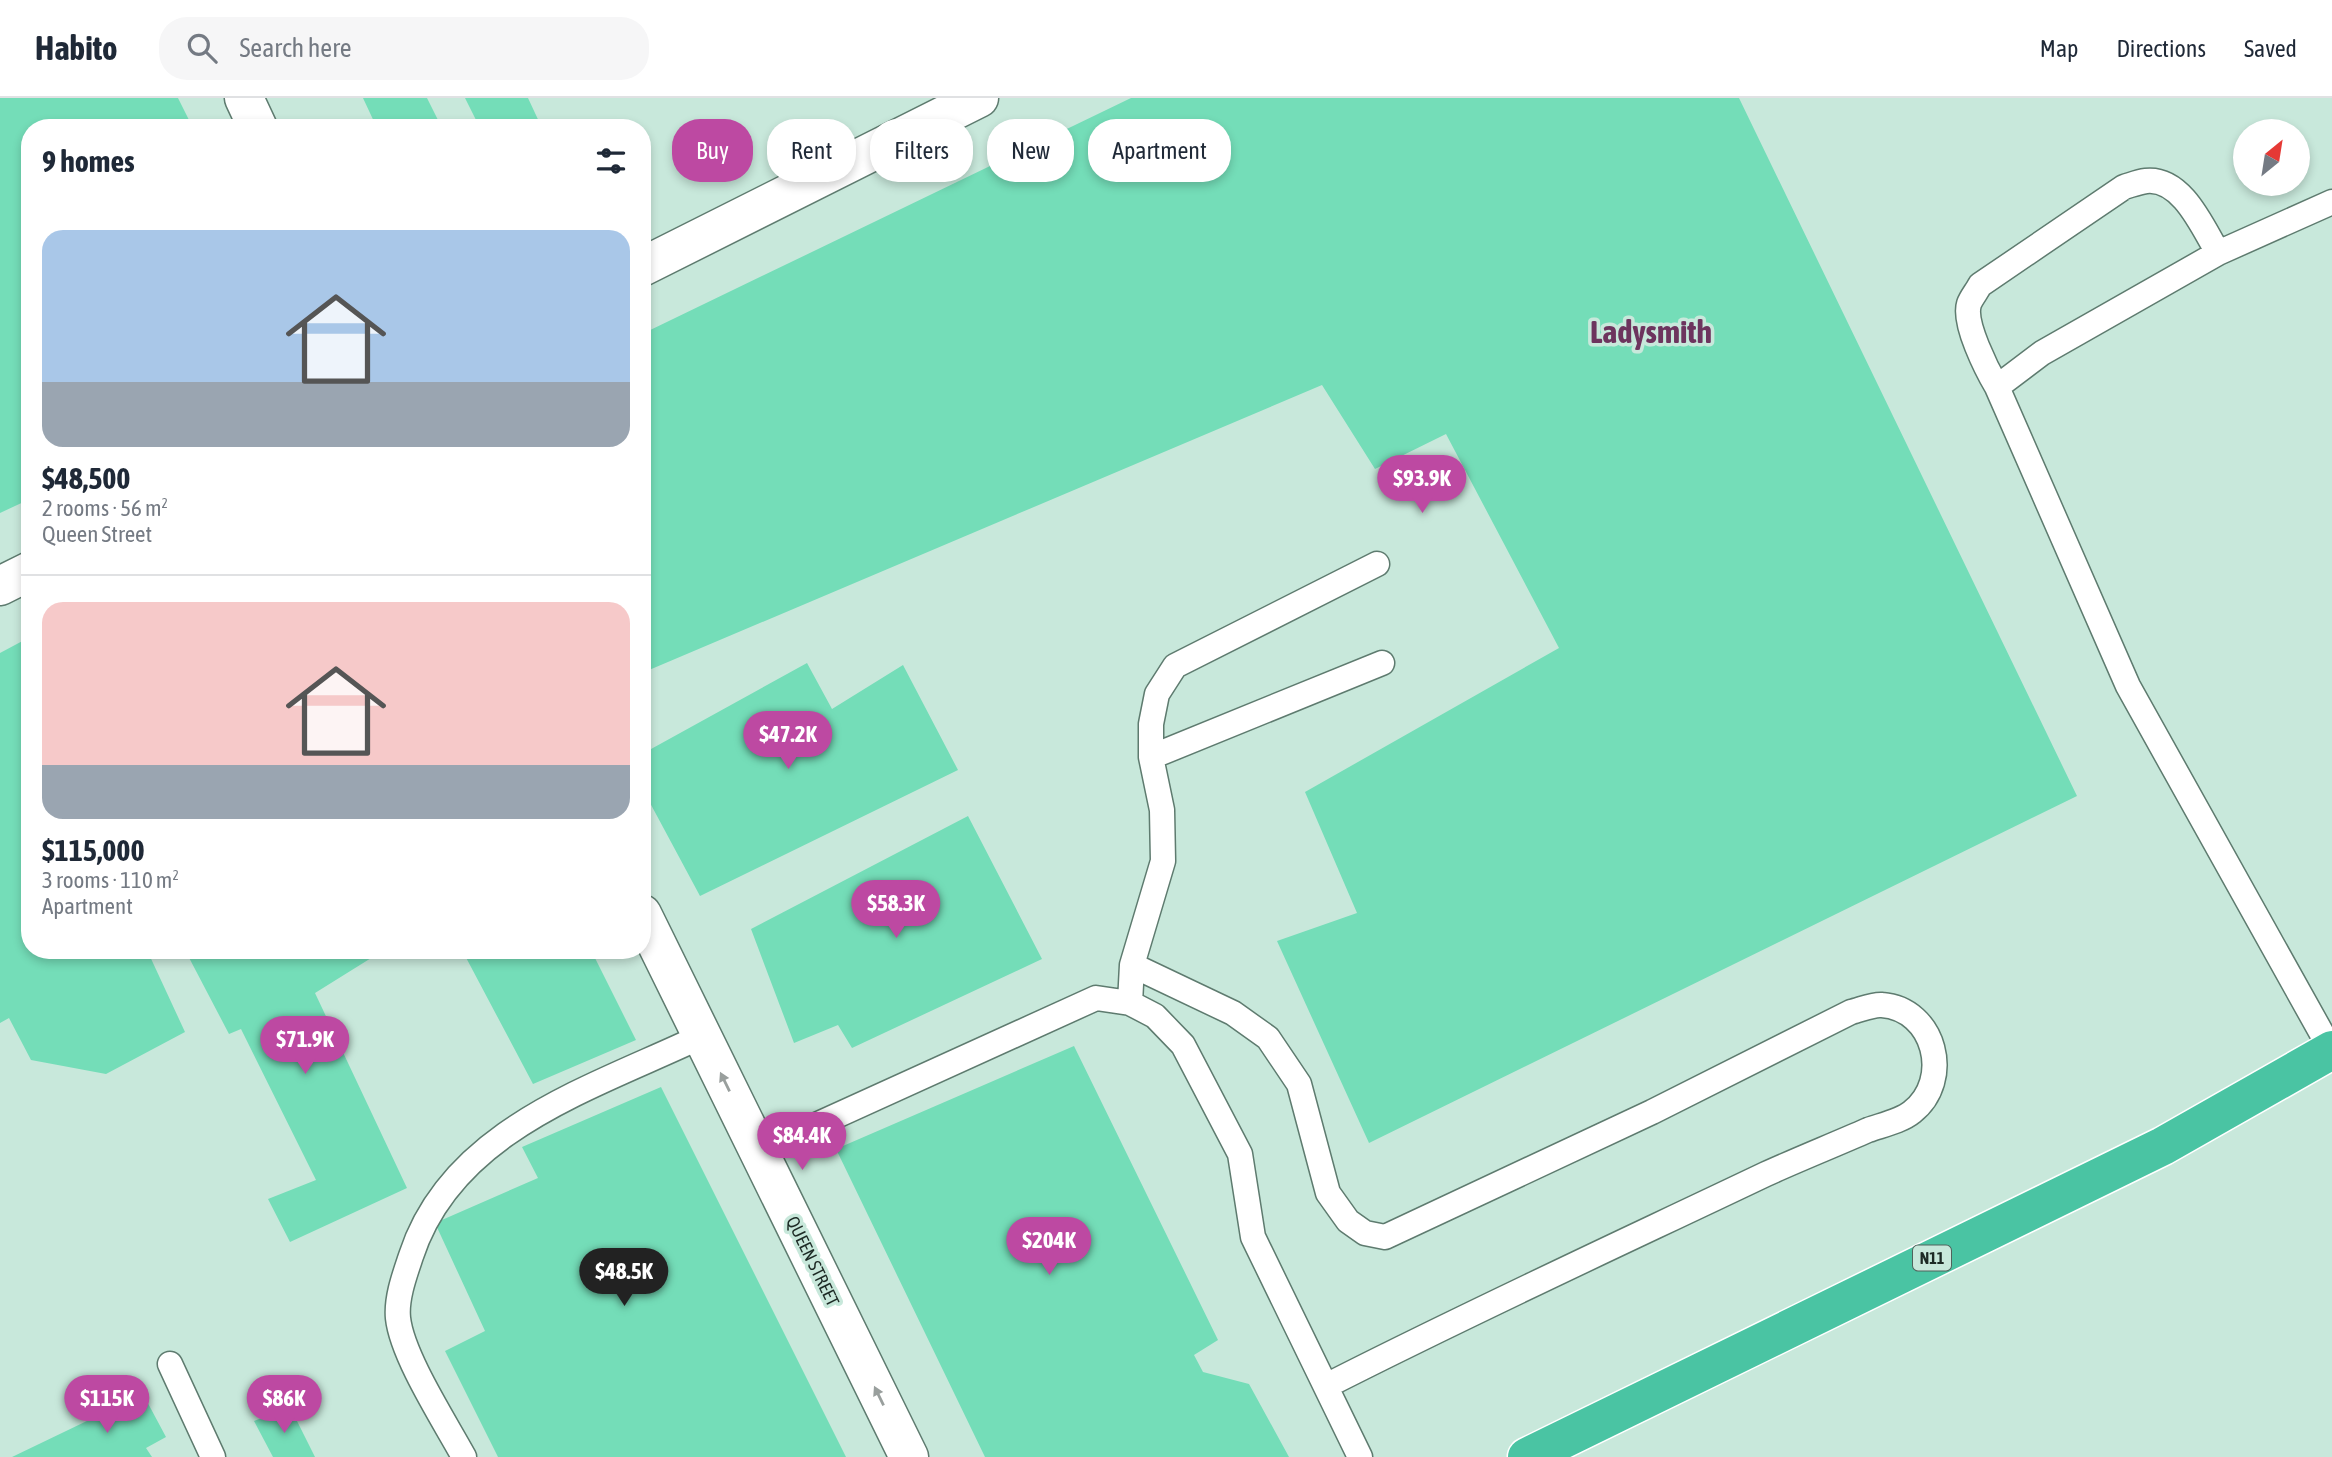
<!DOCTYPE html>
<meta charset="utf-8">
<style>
body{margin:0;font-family:"Asap Condensed",sans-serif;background:#f6f6f7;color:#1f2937;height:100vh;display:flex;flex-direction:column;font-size:26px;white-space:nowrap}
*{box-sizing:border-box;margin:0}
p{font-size:23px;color:#747a83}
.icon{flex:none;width:38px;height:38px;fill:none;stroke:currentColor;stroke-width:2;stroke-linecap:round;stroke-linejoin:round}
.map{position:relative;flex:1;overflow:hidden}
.details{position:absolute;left:21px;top:21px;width:630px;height:840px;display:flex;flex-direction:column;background:#fff;border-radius:28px;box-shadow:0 4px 10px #0003}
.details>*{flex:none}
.hud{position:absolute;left:672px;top:21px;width:665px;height:63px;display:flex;gap:14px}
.needle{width:46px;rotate:30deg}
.tools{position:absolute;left:2233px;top:21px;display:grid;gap:14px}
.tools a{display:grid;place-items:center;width:77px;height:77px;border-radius:50%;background:#fff;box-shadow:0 4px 10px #0003;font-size:35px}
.price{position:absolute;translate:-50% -60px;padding:0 16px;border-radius:24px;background:#bd49a2;color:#fff;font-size:23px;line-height:46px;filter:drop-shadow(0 2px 4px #0008)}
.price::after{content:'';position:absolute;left:50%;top:42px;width:21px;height:16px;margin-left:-10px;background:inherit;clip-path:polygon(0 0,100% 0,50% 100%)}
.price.selected{background:#222;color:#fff}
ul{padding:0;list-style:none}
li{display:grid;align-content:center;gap:14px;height:371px;padding:0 21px}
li+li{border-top:2px solid #e0e1e3}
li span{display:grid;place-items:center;height:217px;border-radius:21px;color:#555}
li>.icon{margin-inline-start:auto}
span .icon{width:126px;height:126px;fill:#fffc;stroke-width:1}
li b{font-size:30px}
h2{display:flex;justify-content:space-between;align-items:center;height:84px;padding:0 21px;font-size:30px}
.pill{padding:0 24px;border-radius:28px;background:#fff;box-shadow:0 4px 10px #0003;font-size:24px;line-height:63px}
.pill.selected{background:#bd49a2;color:#fff}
header{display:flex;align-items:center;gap:42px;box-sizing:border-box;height:98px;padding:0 35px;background:#fff;border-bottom:2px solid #e0e1e3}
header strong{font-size:33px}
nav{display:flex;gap:38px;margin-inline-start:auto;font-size:24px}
.search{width:490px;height:63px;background:#f6f6f7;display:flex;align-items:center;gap:18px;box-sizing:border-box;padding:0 24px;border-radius:28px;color:#747a83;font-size:26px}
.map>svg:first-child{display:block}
.building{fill:#74ddb8}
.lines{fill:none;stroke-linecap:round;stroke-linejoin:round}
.service-casing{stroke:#5e7b6f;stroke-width:27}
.minor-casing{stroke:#5e7b6f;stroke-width:41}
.tertiary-casing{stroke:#5e7b6f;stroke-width:41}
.trunk-casing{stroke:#fff;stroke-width:41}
.service{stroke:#fff;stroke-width:24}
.minor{stroke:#fff;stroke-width:38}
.tertiary{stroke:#fff;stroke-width:38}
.trunk{stroke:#4ac4a3;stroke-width:38}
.oneway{fill:#999f9d}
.labels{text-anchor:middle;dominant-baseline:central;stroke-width:7;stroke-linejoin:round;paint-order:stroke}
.shield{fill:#c8e8db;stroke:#50635c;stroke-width:2}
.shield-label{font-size:16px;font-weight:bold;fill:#1d2a25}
.street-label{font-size:18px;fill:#1d2a25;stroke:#c8e8db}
.town-label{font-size:32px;font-weight:bold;fill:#6d345e;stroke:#c8e8db}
</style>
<header>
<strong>Habito</strong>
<div class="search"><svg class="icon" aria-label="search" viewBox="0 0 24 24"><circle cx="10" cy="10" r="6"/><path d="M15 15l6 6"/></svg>Search here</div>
<nav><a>Map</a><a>Directions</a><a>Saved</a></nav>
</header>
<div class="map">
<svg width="2332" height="1359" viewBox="0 0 2332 1359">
<rect width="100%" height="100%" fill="#c8e8db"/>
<path class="building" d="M0 0H178L193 30H30V401L0 415Z
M363 0H427L442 30H377Z
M465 0H528L542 30H480Z
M1131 0H1739L2077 698 1369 1045 1277 843 1357 815 1305 694 1559 550 1446 336 1375 371 1322 287 642 575V236Z
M30 539V600L23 603 30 616V852H147L185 934 106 976 31 962 9 920 0 925V555Z
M807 565 832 611 903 567 958 672 700 798 642 690V656Z
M968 718 1042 861 852 950 838 927 794 945 751 831Z
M185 852H384L315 895 407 1090 290 1144 268 1101 316 1082 241 931 229 936Z
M462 852H591L636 942 533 986Z
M1074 948 1218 1242 1194 1257 1203 1274 1249 1286 1289 1359H985L836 1051Z
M661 989 846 1359H498L445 1253 485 1233 435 1125 538 1080 522 1049Z
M143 1296 166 1339 146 1350 152 1359H12Z
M290 1309 315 1359H273L254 1323Z"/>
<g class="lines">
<g class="service-casing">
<path id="service" d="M1997 289C1987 272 1963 225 1969 206 1971 200 1977 193 1980 187L2124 89C2131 87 2138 84 2146 83 2182 79 2203 130 2218 155
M1151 659 1382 565
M1132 867 1233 915 1268 940 1299 986 1328 1095 1348 1123 1365 1135 1385 1139 1652 1014 1851 914C1860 912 1873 906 1882 907 1935 911 1953 982 1912 1014 1901 1023 1882 1027 1868 1032 1834 1047 1799 1061 1766 1076 1619 1146 1471 1214 1326 1288
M1130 905 1132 867 1163 763 1162 712 1151 659V626L1157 596 1175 568 1377 466
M2331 952 2128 588 1997 289 2042 255 2218 155 2332 104
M759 1053 1096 900 1130 905 1155 918 1183 947 1240 1056 1253 1139 1360 1359
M170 1266 213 1359
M464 1359C445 1324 402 1258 398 1220 396 1200 405 1176 411 1158 452 1031 593 990 702 938"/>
</g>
<g class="minor-casing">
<path id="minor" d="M244 0 258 30"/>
</g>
<g class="tertiary-casing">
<path id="tertiary" d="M642 169 979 0
M0 488 30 473
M642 816 909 1359"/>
</g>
<g class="trunk-casing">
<path id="trunk" d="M1527 1359 2163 1048 2332 952"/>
</g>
<use href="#service" class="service"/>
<use href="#minor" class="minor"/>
<use href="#tertiary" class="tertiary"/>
<use href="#trunk" class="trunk"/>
</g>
<defs><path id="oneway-solid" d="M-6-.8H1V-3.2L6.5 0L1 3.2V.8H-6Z" transform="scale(1.75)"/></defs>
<g class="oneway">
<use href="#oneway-solid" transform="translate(725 984) rotate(-116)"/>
<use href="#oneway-solid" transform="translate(879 1298) rotate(-116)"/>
</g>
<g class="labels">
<rect class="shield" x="1913" y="1147.5" width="38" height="25" rx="5"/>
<g class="shield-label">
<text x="1932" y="1160">N11</text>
</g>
<g class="street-label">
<text transform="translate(813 1163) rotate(64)">QUEEN STREET</text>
</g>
<g class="town-label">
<text x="1651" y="233">Ladysmith</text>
</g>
</g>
</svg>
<div class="tools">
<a><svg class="needle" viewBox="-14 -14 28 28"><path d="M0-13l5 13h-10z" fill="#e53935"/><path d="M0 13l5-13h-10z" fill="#747a83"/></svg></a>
</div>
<b class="price" style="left:1422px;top:417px">$93.9K</b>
<b class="price" style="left:788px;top:673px">$47.2K</b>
<b class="price" style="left:896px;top:842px">$58.3K</b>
<b class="price" style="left:305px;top:978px">$71.9K</b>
<b class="price" style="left:802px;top:1074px">$84.4K</b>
<b class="price" style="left:1049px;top:1179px">$204K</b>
<b class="price selected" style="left:624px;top:1210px">$48.5K</b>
<b class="price" style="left:107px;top:1337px">$115K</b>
<b class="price" style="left:284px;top:1337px">$86K</b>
<div class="hud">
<a class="pill selected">Buy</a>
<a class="pill">Rent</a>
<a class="pill">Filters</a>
<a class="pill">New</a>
<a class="pill">Apartment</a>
</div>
<section class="details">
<h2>9 homes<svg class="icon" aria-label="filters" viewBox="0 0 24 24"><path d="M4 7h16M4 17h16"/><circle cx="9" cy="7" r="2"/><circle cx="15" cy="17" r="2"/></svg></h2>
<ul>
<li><span style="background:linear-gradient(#a9c7e8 70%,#9aa5b1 0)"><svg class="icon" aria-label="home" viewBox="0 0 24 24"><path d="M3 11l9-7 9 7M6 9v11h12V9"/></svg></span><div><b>$48,500</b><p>2 rooms · 56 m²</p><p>Queen Street</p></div></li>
<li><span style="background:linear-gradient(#f6c9c9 75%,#9aa5b1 0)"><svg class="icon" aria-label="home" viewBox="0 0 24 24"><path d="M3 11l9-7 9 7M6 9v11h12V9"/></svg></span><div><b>$115,000</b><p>3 rooms · 110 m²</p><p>Apartment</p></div></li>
</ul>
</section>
</div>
